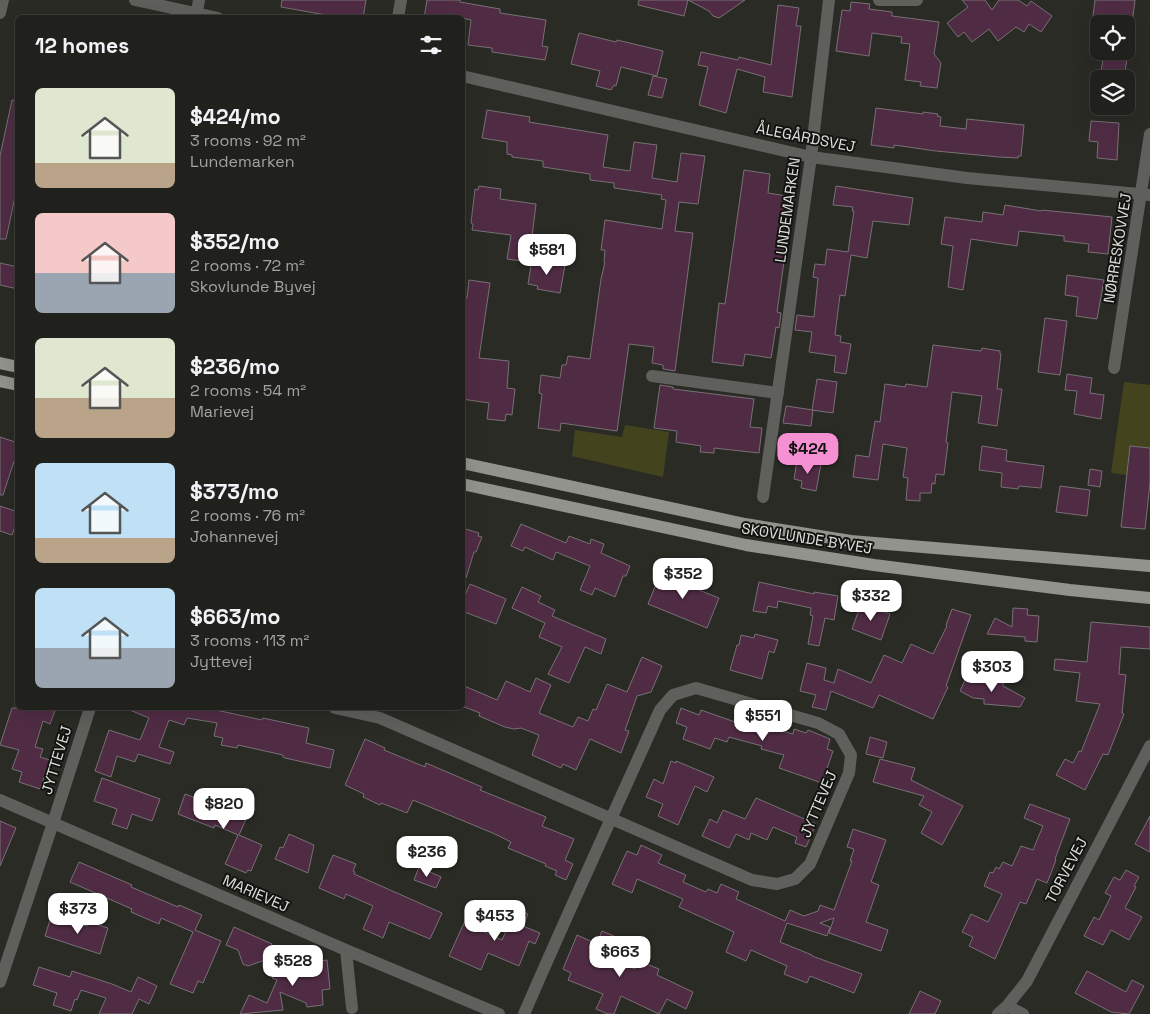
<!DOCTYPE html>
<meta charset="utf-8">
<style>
body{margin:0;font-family:"Space Grotesk",sans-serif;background:#2d2d29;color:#f1f3f6;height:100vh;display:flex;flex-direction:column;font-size:19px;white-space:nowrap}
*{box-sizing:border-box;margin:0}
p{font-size:16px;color:#a2a3a3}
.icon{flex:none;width:28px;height:28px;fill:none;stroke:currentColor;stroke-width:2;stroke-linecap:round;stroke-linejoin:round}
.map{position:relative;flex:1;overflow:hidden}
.details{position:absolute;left:15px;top:15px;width:450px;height:695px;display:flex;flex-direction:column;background:#20201c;border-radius:8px;box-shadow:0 5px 20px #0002,0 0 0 1px #3d3e3b}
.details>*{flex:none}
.controls{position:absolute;left:1090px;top:15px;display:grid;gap:10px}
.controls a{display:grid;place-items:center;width:45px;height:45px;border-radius:8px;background:#20201c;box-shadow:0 5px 20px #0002,0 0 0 1px #3d3e3b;font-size:25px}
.price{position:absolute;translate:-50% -42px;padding:0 11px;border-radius:10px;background:#fff;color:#222;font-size:16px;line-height:32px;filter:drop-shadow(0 1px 2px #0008)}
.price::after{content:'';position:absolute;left:50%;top:30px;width:15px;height:11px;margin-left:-8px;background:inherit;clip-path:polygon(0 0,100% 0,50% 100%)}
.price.selected{background:#f591d3;color:#111}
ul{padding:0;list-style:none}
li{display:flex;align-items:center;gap:15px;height:125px;padding:0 20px}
li span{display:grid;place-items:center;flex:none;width:140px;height:100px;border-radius:8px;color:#555}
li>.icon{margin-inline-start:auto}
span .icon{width:60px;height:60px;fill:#fffc;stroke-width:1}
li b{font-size:21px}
h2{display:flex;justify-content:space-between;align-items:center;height:60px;padding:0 20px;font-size:21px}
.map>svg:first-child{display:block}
.green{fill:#43441e}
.building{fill:#502c44;stroke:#777074}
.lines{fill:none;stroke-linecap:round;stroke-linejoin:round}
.minor{stroke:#5f5f5c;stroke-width:12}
.major{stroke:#93938d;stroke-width:12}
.labels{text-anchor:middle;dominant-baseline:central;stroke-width:4;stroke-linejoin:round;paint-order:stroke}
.street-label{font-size:15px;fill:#dfe0dc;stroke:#131310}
</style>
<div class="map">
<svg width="1150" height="1014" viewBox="0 0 1150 1014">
<rect width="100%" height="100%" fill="#2a2b25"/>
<path class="green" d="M1124 382 1150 385V448L1130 446 1127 475 1111 473Z
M625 425 669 432 663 477 572 456 575 430 622 437Z"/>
<path class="building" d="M282 0H366L363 18H343L281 7Z
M427 0H460V2L500 9V13L546 20 542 46 548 47 545 60 492 52V48L468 45 471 20 462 18H424Z
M639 0H688L684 16 638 5Z
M688 0H745L719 18 713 16 709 11Z
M962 0H985L992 10 999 0H1018L1027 6 1031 1 1052 16 1041 32 1029 24 1024 32 1016 27 998 41 989 29 972 42 964 32 958 37 947 23 968 7Z
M1095 0H1135L1132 24H1092Z
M851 2 870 4 869 9 892 12V16L939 22 934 54 941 63 937 88 920 86 921 82 905 80 910 44 901 43 902 37 872 33 869 56 836 51 842 10 850 11Z
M778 5 799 8 796 26H801L792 97 763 92 765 77 737 69 726 113 699 105 708 67 698 65 701 52 738 60 739 57 771 65Z
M579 33 616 42 617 40 663 51 657 76 621 67 616 86 614 85 611 90 596 86 600 71 571 64Z
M1104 51H1128L1124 79H1100Z
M653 76 667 79 662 98 648 95Z
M12 100 18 101V183L6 239H0V156Z
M876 108 923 114V112L938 114 937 116 941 117 940 126 966 129 967 119 1024 125 1021 156H1018V158L999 157 936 151 894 145V148L871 145Z
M487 110 530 117 529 122 608 135 603 167 630 171 634 142 657 145 652 178 677 182 681 153 705 156 698 204 679 202 675 231 693 233 675 371 663 369V365L652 363 654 347 629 344 617 431 561 423 560 431 538 428 542 394 539 393 541 375 560 378 562 365H566L568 356 590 359 601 279 605 262H604L605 250H601L605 220 662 229 666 200 661 199 662 195 614 188V183L590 180V174L543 167V161L512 157V155L507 154V142L482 138Z
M1091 121 1119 123 1117 160 1097 158 1098 142 1089 141Z
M744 170 770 174 768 193 793 197 777 312 781 313 779 328 776 327 771 358 745 354 743 366 712 362 719 303 725 304Z
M479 186 501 189 500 199 536 204 529 262 507 259 511 235 472 230 473 224 471 223 475 189 478 190Z
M836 186 913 198 909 225 873 221 867 258 851 255 845 296 840 295 835 335 841 336 840 342 851 344 846 374 834 372 836 356 809 352 812 332 795 330 797 315 814 317 818 278 813 277 815 264 825 265 827 249 848 252 854 211H852L853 207 833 205Z
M1005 205 1041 211 1042 210 1112 217 1108 254 1088 252 1089 244 1064 241V236L1019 231 1017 246 971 239 963 290 948 287 953 246 941 244 945 217 982 222 983 212 1003 215Z
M532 259 565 265 560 293 537 289 538 286 528 284Z
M0 263 18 267V289L0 285Z
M1067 275 1104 280 1097 319 1076 316 1078 297 1065 295Z
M469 280 490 283 479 358 509 361 507 388 515 389 512 415 506 414 505 421 487 419 489 403 462 399V297L467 298Z
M1045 318 1067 321 1060 375 1038 372Z
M933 345 981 351 982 348 1000 351V354H1001L997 389H1002L997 426 978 423 982 396 952 392 946 442 948 443 944 475 936 474 935 484 932 483 931 493H920V501L906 500 908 478 903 477 907 448 883 444 878 480 853 477 856 455 869 457 875 421 880 422 885 384 905 387 906 384 927 387Z
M1067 374 1092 378 1090 393 1104 395 1101 419 1074 414 1077 391 1065 390Z
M817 379 837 382 833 413 812 410Z
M660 385 673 387V389L754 399 750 427 762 428 759 453 714 448V453L700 452 701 446 676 442 677 431 654 428Z
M786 406 813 410 811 426 783 423Z
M0 437 18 443V449L3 495H0Z
M982 446 1007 450 1006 461 1044 466 1041 488 1019 486 1018 489 1001 487 1002 473 979 470Z
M1130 446 1150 448V483L1145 529 1121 527Z
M797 461 821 464 816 491 801 488 802 481 794 479Z
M1090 469 1102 471 1100 487 1088 485Z
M1060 486 1090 490 1087 516 1056 512Z
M0 506 18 512V519L12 535 0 531Z
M521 524 566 543 569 536 590 544 591 539 604 544 601 553 630 566 626 576H623L615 597 595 588 592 595 580 590 590 566 556 552 553 560 525 547 523 551 511 546Z
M462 528 479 533 478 536 482 537 476 552H474L466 578 462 577Z
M661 572 682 580 681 583 719 598 707 628 648 604Z
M759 582 814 594V592L838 596 834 620 825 618 819 646 808 644 813 616 810 615 811 608 778 601 777 608 768 606 766 613 753 611Z
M470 584 506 599 496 624 462 611V602Z
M522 587 541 596 538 602 555 610 552 616 606 639 601 654 585 647 569 683 548 674 562 647 539 637 545 623 512 608Z
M861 604 890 614 881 640 852 629Z
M1013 608 1028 609 1027 615 1039 616 1037 642 1025 641V637L987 634 995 618 1012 627Z
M952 609 971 615 946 686 948 687 933 719 879 695 873 708 831 691 826 710 812 707 816 695 800 691 807 663 826 668 824 680 834 683 838 669 871 683 884 655 902 663 911 644 933 654 947 626 946 625Z
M1091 622 1150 627V649L1121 647 1119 674 1126 675 1122 713 1124 714 1108 755 1103 754 1085 790 1056 775 1065 759 1073 763 1079 751 1081 752 1100 704 1076 701 1080 673 1054 670 1055 659 1087 662Z
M755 634 778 640 774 653 769 651 762 679 730 670 737 645H739L741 635 754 638Z
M642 657 662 666 651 692 637 696 625 730 629 731 621 753 590 739 576 770 563 764 561 768 532 755 539 735 521 728 514 729 505 727 479 716 480 713 462 706V685L497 700 506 681 530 692 536 678 551 685 539 713 573 727 578 717 588 721 593 709 596 710 607 684 627 692Z
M966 678 1003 683V686L1025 698 1020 707 984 704V699L973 698 960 691Z
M12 708H56L50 724 43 721 35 747 43 749 40 757 50 760 40 789 19 782 22 772 12 769 19 750 0 745Z
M125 708H216V710L262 720 263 718 309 728 306 743 334 750 330 768 285 758 283 757V755L238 745 237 748 221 745 223 738 214 736 217 723 187 718 184 725 169 720 159 747 174 752 170 764 138 754 135 762 117 756 111 777 95 771 109 730 140 740 149 718Z
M681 708 699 715 701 710 735 722V721L741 722V720L793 734 794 729 806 733 808 730 830 739 827 749 833 751 822 783 779 768 784 755 761 749 762 746 729 737 727 742 715 738 710 749 683 739 687 727 676 723Z
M870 737 887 742 883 758 866 754Z
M365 739 385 748 384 750 425 767 426 763 482 787 480 790 546 817 542 826 574 839 565 860 573 864 566 880 555 875 557 871 545 866 546 864 508 848 511 842 495 834 413 800 407 813 381 803 380 805 363 797 364 794 345 785Z
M880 759 915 768 911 780 963 806 942 845 921 833 932 812 919 805 924 796 873 782Z
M671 761 676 763V761L714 777 707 792 695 786 678 825 658 816 663 804 646 797 654 779 663 784Z
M102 778 160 799 152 821 132 814 127 829 112 824 117 809 94 801Z
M185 794 247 817 239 835 262 845 251 871 248 870 246 873 225 864 238 835 215 825 214 828 178 814Z
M756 798 816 824 806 847 795 843 797 837 773 827 767 840 751 833 749 840 736 834 729 848 702 836 710 819 717 823 723 810 745 819Z
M1030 804 1070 819 1055 859 1056 860 1047 883 1037 879 1026 904 1020 902 995 959 969 946 973 937 962 932 971 914 988 922 1002 894 984 886 990 872 993 873 996 867 999 869 1003 862 1012 866 1021 846 1033 850 1043 826 1024 818Z
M1150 816V852L1135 844Z
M0 821 16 828 0 866Z
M853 829 886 840 871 882 879 885 866 922 888 930 881 951 829 933 834 918 820 923 830 927 827 936 787 923 780 942 812 955V956L862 974 854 993 810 976 807 983 784 974 787 966 751 950 746 961 726 952 734 932 679 907 683 899 637 879 632 893 612 884 627 851 637 855 641 845 662 855 658 863 686 875 683 882 706 892 708 889 717 893 721 884 739 892 736 899 785 921 790 910 804 916 818 911 820 905 834 910 852 861H850L854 849 847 847Z
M289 834 314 845 308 873 275 859 280 847 283 848Z
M333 855 356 864 353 871 355 872 354 874 442 913 430 939 389 922 383 938 363 929 373 906 346 894 344 899 319 888Z
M79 862 132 885 131 887 152 896 178 907 179 905 202 915 195 930 221 941 203 983 198 981 193 993 170 984 193 932 161 918 159 924 131 912 132 909 70 882Z
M419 867 441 877 436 888 414 880Z
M1126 870 1139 877 1134 886 1136 887 1125 908 1142 917 1129 940 1111 930 1103 945 1084 936 1094 917 1099 920 1111 896 1105 893 1114 877 1120 880Z
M515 908 528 914 523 926 540 933 535 944 529 941 519 966 488 953 481 970 449 956 464 923 502 940 506 931 497 927 501 917 510 920Z
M64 918 87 926 88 922 108 928 100 954 45 936 50 920 62 924Z
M234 927 272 944 265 960 248 966 243 964 238 950 226 945Z
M602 931 614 936 605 957 635 969 639 961 659 969 657 975 693 992 686 1009 667 999 659 1014 621 996 614 1014H608L596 1009 603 994 568 980 571 973 563 969 577 935 597 944Z
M281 957 313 971 312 962 327 960 330 989 322 990 323 1005 307 1007 306 1003 280 992 283 1010 240 1014 249 995 267 1003 277 980 272 978Z
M39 967 70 977 72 971 112 984 131 992 138 977 157 986 149 1004 139 999 132 1014H99L106 998 81 990 77 1000 75 999 71 1011 53 1005 57 993 33 985Z
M1087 971 1126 992 1132 980 1144 986 1129 1014 1111 1012 1075 993Z
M920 991 941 1001 935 1014H909Z"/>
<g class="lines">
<path class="minor" d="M135 0 218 18
M879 0H917
M0 13 3 0
M196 18 199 0
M398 18 401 0
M462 76 811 157 967 178 1150 195
M1114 368 1150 134
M652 376 778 393
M763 497 811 157 829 0
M335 708 380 718 752 880 777 884 795 879 810 864 849 773 851 755 839 734 818 723 696 688 673 695 660 710C615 811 568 912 524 1014
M0 800 346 950 499 1014
M346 950 352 1008
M0 982 53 823 90 708
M1007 1006 1023 1014
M998 1014 1007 1006 1027 981 1150 746"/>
<path class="major" d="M0 363 18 367
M0 381 18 385
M462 463 745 524 851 541 1150 566
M462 484 746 545 874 565 1070 590 1150 598"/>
</g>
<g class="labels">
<g class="street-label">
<text transform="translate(806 137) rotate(11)">ÅLEGÅRDSVEJ</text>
<text transform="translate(787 210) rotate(-82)">LUNDEMARKEN</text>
<text transform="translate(1117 248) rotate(-81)">NØRRESKOVVEJ</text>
<text transform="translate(807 538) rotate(9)">SKOVLUNDE BYVEJ</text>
<text transform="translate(56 760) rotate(-73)">JYTTEVEJ</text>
<text transform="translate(818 804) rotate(-67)">JYTTEVEJ</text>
<text transform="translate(1066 870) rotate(-62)">TORVEVEJ</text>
<text transform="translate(256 893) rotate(24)">MARIEVEJ</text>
</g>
</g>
</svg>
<div class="controls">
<a><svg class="icon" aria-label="locate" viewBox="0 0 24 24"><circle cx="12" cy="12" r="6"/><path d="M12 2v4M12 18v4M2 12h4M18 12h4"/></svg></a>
<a><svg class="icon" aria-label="layers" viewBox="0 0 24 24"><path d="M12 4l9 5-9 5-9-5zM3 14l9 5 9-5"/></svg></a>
</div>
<b class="price" style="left:547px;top:276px">$581</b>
<b class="price selected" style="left:808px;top:475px">$424</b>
<b class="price" style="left:683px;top:600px">$352</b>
<b class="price" style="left:871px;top:622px">$332</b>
<b class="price" style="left:992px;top:693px">$303</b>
<b class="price" style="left:763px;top:742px">$551</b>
<b class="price" style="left:224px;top:830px">$820</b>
<b class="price" style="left:427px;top:878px">$236</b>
<b class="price" style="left:78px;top:935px">$373</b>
<b class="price" style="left:495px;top:942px">$453</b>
<b class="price" style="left:620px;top:978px">$663</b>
<b class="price" style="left:293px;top:987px">$528</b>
<section class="details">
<h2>12 homes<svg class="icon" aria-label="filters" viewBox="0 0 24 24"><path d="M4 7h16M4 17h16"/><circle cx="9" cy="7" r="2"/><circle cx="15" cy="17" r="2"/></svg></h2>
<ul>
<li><span style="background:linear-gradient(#dfe7d0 75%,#b9a48a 0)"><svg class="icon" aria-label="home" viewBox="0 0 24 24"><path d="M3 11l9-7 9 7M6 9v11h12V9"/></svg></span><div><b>$424/mo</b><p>3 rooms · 92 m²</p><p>Lundemarken</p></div></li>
<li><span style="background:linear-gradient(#f6c9c9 60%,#9aa5b1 0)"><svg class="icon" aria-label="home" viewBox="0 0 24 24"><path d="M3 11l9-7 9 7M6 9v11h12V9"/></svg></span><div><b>$352/mo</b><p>2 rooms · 72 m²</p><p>Skovlunde Byvej</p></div></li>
<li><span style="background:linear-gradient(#dfe7d0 60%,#b9a48a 0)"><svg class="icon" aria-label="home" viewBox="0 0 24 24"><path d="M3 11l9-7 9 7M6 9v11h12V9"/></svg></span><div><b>$236/mo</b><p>2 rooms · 54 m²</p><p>Marievej</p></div></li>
<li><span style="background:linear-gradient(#bfe0f5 75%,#b9a48a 0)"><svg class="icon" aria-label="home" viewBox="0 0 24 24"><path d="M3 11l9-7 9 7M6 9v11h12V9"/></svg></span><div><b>$373/mo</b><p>2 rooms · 76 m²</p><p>Johannevej</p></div></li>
<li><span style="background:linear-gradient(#bfe0f5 60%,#9aa5b1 0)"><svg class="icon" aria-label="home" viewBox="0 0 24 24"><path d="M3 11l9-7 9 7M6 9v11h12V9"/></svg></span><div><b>$663/mo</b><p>3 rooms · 113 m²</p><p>Jyttevej</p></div></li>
</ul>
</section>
</div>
